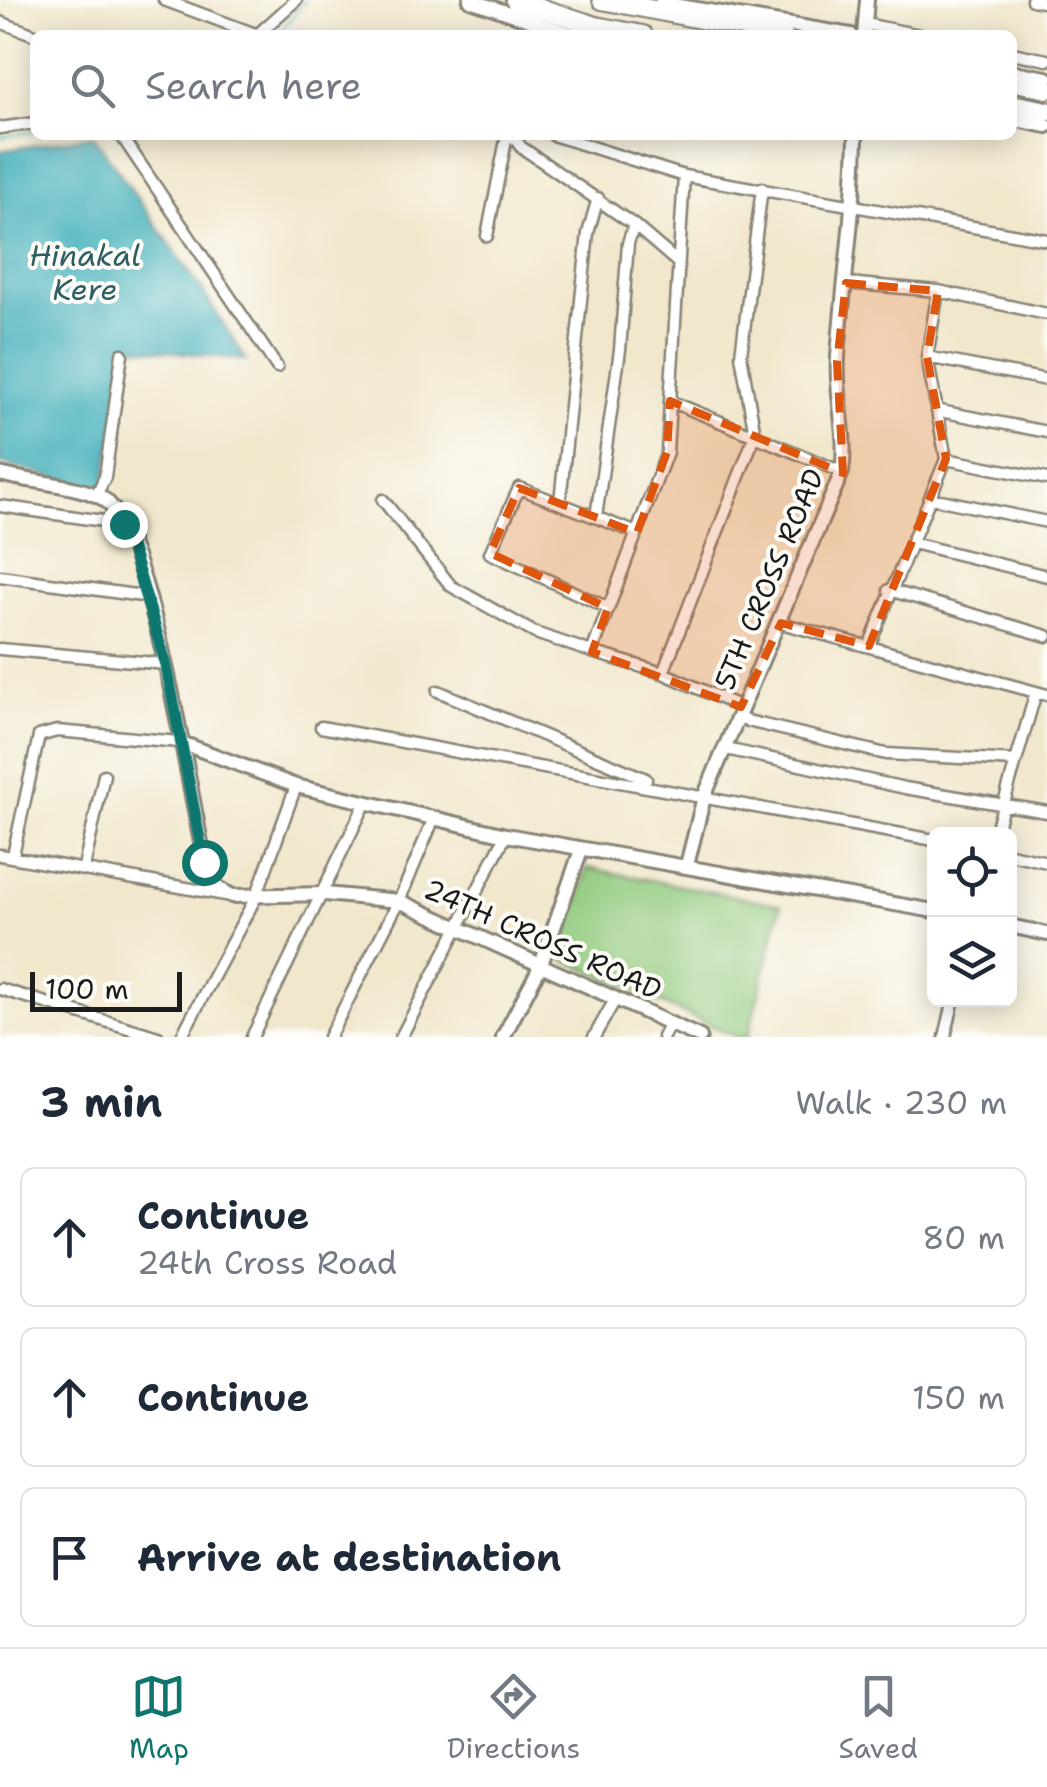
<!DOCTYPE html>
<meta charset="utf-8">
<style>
:root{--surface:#fff;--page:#f2f2f3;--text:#1f2937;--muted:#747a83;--line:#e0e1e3;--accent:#0f766e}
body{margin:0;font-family:"Shantell Sans",sans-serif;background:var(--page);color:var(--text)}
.controls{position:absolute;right:30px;bottom:30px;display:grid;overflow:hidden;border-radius:15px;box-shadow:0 5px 25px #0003}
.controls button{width:90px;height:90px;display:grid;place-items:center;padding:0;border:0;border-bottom:2px solid var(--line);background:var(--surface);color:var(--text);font:50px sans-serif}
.scale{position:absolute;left:30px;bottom:25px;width:152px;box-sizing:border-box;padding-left:10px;border:5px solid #1c1c1c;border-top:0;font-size:28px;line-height:35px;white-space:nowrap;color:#1c1c1c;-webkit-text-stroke:8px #fdfcf7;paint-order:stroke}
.stop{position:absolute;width:30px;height:30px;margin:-22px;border:8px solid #0f766e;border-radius:50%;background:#fff}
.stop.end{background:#0f766e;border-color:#fff;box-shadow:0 2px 10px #0008}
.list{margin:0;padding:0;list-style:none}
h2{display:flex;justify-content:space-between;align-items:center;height:130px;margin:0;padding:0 40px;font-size:42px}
h2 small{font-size:32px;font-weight:400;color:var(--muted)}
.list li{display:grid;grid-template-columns:65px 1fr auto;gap:30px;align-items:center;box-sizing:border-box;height:140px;margin:0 20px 20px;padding:0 20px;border:2px solid var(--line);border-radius:15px}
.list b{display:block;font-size:38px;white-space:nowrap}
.list p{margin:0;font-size:32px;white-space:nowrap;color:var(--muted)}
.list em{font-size:32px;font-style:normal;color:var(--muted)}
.icon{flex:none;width:55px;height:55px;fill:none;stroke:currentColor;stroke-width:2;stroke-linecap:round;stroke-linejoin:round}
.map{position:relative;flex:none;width:1047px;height:1037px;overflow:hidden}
.search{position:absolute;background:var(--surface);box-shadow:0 5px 25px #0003;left:30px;right:30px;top:30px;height:110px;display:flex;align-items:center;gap:25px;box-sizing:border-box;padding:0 35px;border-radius:15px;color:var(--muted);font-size:38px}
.sheet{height:610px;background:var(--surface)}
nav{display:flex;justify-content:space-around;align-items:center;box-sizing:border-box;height:140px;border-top:2px solid var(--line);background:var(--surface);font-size:28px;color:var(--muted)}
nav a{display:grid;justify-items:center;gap:5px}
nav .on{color:var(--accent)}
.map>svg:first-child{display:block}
.park{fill:#90c97d;stroke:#56724c;stroke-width:2.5}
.water{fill:#3fafba;stroke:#2e666b;stroke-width:2.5}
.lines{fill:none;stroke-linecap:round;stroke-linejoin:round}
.stream{stroke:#3fafba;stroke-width:2.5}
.minor-casing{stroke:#868274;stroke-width:15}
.tertiary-casing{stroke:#868274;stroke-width:18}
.trunk-casing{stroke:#868274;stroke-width:22}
.minor{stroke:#fff;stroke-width:10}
.tertiary{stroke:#fff;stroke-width:12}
.trunk{stroke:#fff;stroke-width:18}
.route{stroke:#0f766e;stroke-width:12}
.marked{fill:#de560d;fill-opacity:0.2;stroke:#de560d;stroke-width:8;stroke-dasharray:20 12;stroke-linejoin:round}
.labels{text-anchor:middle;stroke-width:8;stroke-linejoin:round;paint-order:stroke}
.street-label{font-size:28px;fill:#1c1c1c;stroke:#fdfcf7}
.water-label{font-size:30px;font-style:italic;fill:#2c5e63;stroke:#fdfcf7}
</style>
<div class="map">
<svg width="1047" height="1037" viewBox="0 0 1047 1037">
<rect width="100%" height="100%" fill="#fdfcf7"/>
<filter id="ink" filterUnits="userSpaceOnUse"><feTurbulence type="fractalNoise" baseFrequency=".01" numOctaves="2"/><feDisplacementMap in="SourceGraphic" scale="20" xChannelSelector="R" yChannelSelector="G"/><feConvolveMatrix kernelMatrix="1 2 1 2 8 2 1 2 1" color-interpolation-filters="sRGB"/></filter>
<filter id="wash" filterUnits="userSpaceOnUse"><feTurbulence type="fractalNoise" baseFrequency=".0048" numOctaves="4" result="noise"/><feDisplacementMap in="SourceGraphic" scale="40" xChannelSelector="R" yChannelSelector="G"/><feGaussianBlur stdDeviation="2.25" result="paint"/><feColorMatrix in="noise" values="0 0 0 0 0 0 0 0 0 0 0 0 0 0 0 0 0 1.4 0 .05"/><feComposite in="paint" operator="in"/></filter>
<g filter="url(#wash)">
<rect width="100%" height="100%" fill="#f1e7cc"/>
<!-- park -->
<path class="park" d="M587 868 781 905 748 1037H737L560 958Z"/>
<!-- water -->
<path class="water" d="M93 135 202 290 246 360 131 347 103 491 0 463V151Z"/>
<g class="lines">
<!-- stream -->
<path class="stream" d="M278 35 304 0
M0 137 35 131"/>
</g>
</g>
<g filter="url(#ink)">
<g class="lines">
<defs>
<path id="minor" d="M164 0 258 35
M1032 0 1047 3
M0 22 35 35
M865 24 920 35
M257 35 296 0
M1012 53 1047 60
M0 128 35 123
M121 135 277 367
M512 135 521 147 634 225 676 261
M553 135 684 176 1047 240
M684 176 667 452 592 652 663 673 741 707
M487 236 507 135
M846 283 938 291 1047 314
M927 357 1047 380
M670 401 842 472
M940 411 1047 432
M946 459 1047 479
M96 496 105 477 122 354
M931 498 1047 522
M383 500 451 586 535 633 592 652
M560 502 588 233 598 198
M0 506 124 524
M596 517 620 350 628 243 634 225
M912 543 1047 576
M0 576 149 597
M889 590 1047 636
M608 608 490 553 519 488 637 533
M781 623 1047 695
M869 646 946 459 927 357 938 291
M0 649 166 664
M663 673 755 435 741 355 762 188
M438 691 646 779
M739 719 886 754 1016 761
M321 727 934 840
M726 749 905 788 1047 812
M995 834 1036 692
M1010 854 1047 862
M0 855 231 896
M13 855 39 736 57 731 179 742
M84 867 104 775
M0 989 158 1037
M181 1037 256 897 296 786
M252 1037 366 802
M329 1037 399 901 434 818
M401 1037 506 835
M594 1037 616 998
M663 1037 670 1023
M945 1037 954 999"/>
<path id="tertiary" d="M470 0 574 35
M661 3 851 35
M864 35 867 0
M1012 72 1047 78
M1012 119 1047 126
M0 474C27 482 84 485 105 500 151 534 190 795 205 862L214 885 232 896 325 894 399 901 700 1037
M179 742 296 786 506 835 934 911
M687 865 704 797 842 472C848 433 835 396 838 357 843 283 855 210 856 135
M1010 926 1047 934
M503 1037 540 967 581 850"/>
<path id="trunk" d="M515 0 596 26 643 35
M602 0 783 35
M1012 81 1047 89
M1012 104 1047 111"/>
</defs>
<!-- minor casing -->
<use href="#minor" class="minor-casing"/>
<!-- tertiary casing -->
<use href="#tertiary" class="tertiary-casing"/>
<!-- trunk casing -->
<use href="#trunk" class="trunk-casing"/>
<!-- minor -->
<use href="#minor" class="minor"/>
<!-- tertiary -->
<use href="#tertiary" class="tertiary"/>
<!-- trunk -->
<use href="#trunk" class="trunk"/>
</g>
</g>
<g class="lines" filter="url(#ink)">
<!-- route -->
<path class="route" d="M124 524 166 664 204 862"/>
</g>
<!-- marked area -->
<path class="marked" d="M846 283 938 291 927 357 946 459 869 646 781 623 741 707 592 652 608 608 490 553 519 488 637 533 667 452 670 401 843 473 837 362Z"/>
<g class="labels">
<!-- street labels -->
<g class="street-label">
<text transform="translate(769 579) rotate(-67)" y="10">5TH CROSS ROAD</text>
<text transform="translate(543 939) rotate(24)" y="10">24TH CROSS ROAD</text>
</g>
<!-- water labels -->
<g class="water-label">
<text x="85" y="266">Hinakal<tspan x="85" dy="34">Kere</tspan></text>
</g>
</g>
</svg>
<div class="controls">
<button><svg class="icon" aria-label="locate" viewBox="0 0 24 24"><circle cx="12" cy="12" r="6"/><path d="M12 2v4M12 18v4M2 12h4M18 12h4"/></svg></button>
<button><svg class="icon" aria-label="layers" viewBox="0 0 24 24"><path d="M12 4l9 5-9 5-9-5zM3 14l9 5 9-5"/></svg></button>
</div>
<div class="scale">100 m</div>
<div class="stop" style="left:204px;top:862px"></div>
<div class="stop end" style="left:124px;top:524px"></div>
<div class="search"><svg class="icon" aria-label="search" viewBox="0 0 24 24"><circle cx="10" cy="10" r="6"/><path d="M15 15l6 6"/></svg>Search here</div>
</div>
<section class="sheet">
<h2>3 min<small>Walk · 230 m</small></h2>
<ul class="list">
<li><svg class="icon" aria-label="ahead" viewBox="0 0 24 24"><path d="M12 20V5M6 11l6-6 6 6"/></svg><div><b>Continue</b><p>24th Cross Road</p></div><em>80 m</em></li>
<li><svg class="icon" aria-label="ahead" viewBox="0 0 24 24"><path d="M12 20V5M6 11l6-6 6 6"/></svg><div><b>Continue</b></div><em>150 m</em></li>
<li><svg class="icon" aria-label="arrive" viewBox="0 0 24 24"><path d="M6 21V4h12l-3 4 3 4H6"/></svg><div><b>Arrive at destination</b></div></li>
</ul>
</section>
<nav>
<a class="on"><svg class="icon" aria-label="map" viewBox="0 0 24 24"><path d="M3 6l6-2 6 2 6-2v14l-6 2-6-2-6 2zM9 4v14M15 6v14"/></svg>Map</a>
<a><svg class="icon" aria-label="directions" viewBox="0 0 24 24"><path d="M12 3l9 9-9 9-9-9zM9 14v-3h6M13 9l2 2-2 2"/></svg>Directions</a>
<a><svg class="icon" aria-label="saved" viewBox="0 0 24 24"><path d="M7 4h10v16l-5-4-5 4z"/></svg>Saved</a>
</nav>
